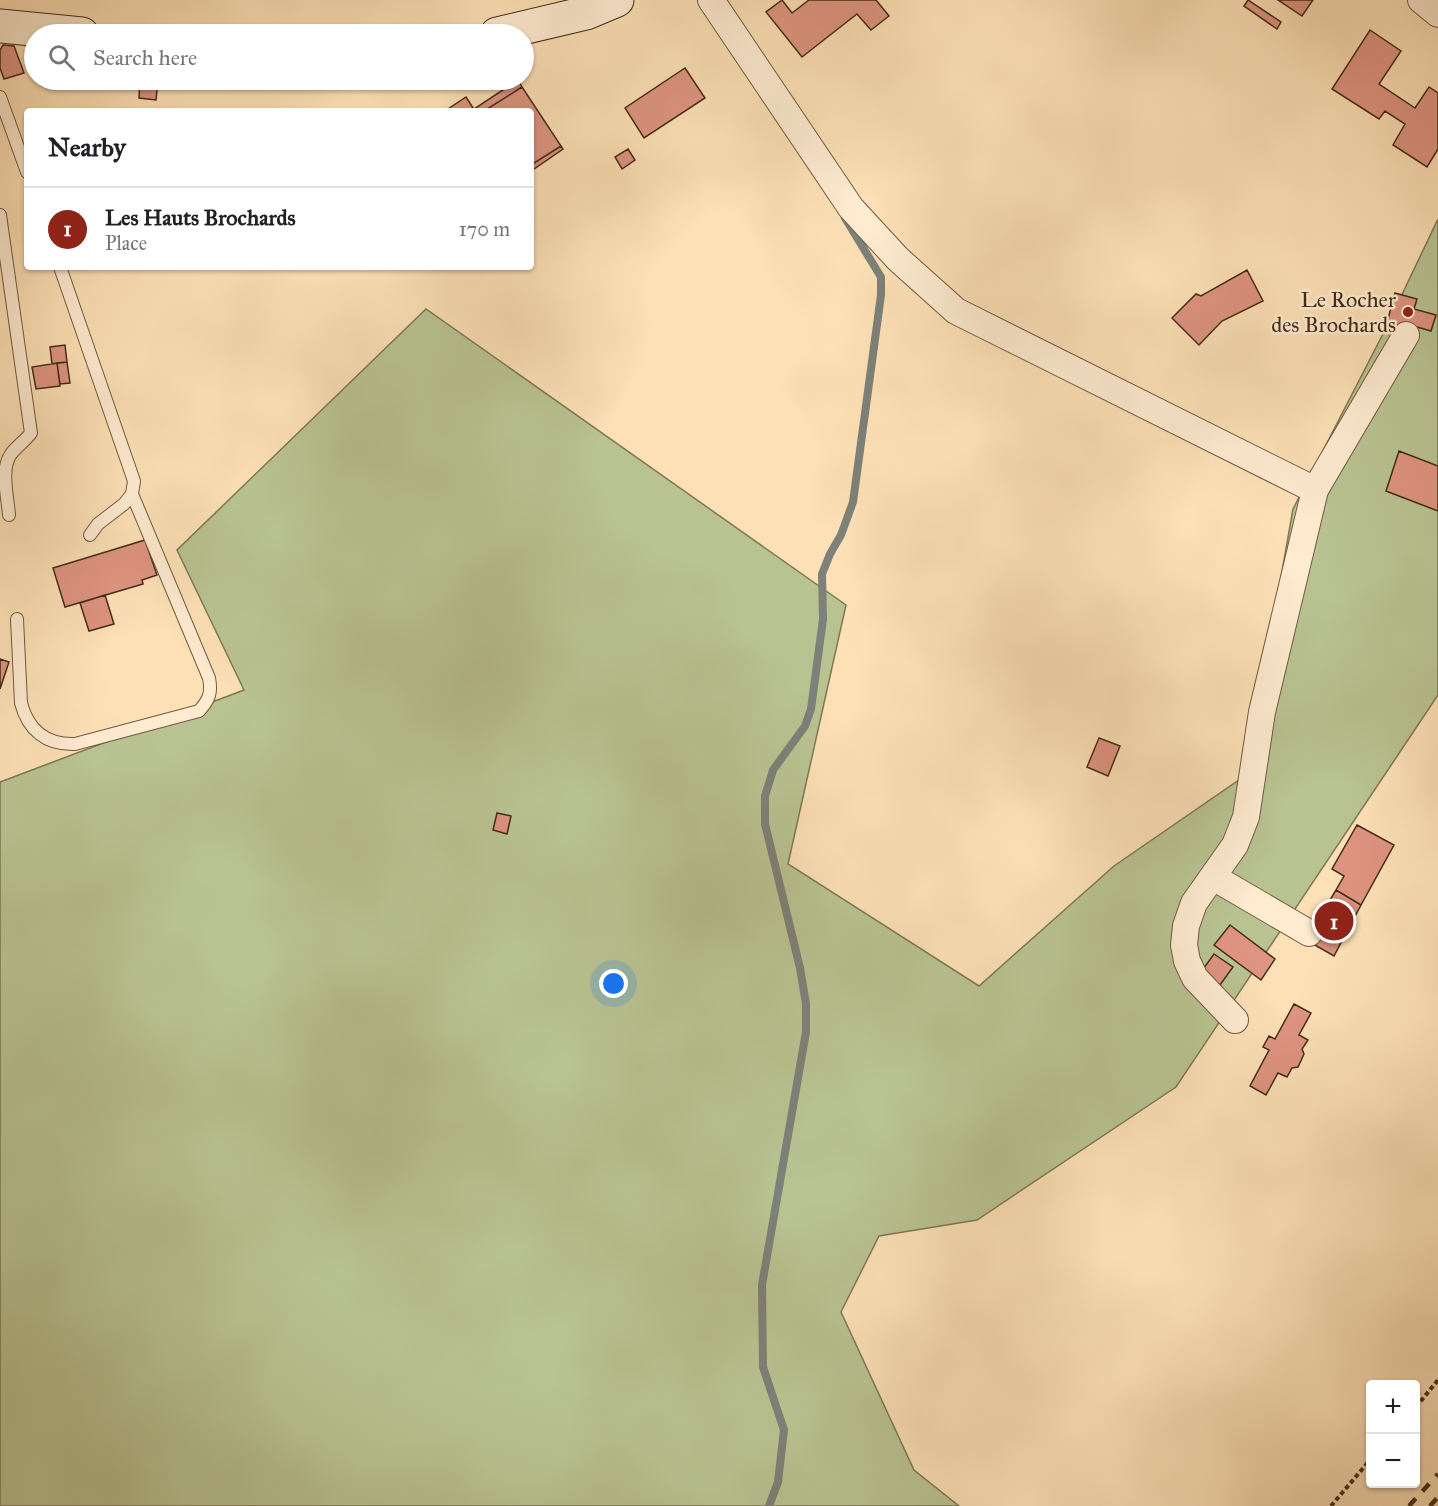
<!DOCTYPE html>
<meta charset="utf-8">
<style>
:root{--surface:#fff;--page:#f2f2f2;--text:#202124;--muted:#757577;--line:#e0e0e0;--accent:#8f2418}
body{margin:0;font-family:"IM FELL Great Primer",serif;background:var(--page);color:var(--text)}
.controls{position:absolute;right:18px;bottom:18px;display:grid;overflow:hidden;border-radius:6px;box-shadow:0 2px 4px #0004}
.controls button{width:54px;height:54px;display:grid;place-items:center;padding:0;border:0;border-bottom:2px solid var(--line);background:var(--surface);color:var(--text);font:30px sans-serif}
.you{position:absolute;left:614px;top:984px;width:21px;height:21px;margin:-15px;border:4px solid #fff;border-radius:50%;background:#1a73e8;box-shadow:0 0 0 9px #1a73e833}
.badge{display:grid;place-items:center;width:39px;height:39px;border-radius:50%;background:var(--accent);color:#fff;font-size:20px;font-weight:700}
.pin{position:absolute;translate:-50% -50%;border:3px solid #fff;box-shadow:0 2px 6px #0006}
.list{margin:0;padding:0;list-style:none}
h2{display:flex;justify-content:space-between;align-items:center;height:78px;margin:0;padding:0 24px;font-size:26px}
h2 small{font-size:20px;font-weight:400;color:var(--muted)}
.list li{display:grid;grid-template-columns:39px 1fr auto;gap:18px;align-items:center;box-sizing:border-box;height:84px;padding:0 24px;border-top:2px solid var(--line)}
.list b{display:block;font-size:22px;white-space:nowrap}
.list p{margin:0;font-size:20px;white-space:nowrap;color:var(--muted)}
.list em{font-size:20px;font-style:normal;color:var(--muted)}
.icon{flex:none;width:33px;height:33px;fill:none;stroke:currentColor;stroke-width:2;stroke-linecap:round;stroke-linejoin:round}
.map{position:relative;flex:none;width:1438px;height:1506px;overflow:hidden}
.search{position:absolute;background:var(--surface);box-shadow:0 2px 4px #0004;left:24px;top:24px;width:510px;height:66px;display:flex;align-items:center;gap:15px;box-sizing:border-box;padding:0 21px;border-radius:33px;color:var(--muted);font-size:22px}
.panel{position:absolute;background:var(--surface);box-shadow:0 2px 4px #0004;left:24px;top:108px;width:510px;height:162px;border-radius:6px}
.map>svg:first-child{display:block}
.green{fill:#b9c392;stroke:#7e7856;stroke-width:1.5}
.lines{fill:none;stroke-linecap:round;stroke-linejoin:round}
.stream{stroke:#7d8179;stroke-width:8}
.building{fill:#de9481;stroke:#422c19;stroke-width:1.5}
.lane-casing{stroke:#715940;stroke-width:14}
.street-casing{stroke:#715940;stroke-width:28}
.secondary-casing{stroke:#422c19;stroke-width:35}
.path{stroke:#422c19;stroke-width:4;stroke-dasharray:4.5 3;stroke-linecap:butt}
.lane{stroke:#feebd0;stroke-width:12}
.street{stroke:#feebd0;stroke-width:26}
.secondary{stroke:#feebd0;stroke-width:33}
.rail{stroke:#422c19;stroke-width:4.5;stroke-dasharray:10 10;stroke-linecap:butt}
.poi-dot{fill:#8f2418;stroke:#feebd0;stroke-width:2}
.labels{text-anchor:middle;stroke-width:5;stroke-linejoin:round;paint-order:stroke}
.poi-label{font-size:22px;fill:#422c19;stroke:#feebd0;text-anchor:end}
</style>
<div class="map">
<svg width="1438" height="1506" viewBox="0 0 1438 1506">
<rect width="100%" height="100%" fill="#fde0b6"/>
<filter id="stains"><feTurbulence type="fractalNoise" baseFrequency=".00333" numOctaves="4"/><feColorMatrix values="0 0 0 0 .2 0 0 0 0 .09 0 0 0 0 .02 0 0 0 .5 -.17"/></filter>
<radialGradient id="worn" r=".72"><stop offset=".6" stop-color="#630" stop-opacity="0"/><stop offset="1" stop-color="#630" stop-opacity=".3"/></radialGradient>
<!-- green -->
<path class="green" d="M1438 219V695L1176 1087 977 1220 879 1236 841 1312 914 1470 959 1506H0V782L244 690 177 550 426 309 846 605 788 864 979 986 1114 866 1246 775 1293 509 1385 330Z"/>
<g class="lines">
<!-- stream -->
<path class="stream" d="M769 1506 778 1482 784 1430 763 1367 762 1285 806 1032V1004L800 968 765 824V796L773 770 805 726 811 709 823 619 822 574 830 554 841 535 853 502 881 295V277L845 218"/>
</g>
<!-- building -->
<path class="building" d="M782 0 792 13 809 0H876L889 16 871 30 857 14 802 57 766 12Z
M1248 0 1281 22 1277 29 1244 6Z
M1278 0H1313L1302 16Z
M1370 30 1401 51 1379 84 1415 108 1429 87 1438 93V149L1427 167 1393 145 1405 124 1385 111 1379 119 1332 89Z
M3 45 14 46 24 73 4 79 0 68V50Z
M685 68 705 98 644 138 625 108Z
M140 80H158L156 100 139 98Z
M518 80 522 87 484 111H475L474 109Z
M522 87 561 146 531 165V111H484Z
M466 97 475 111H445Z
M561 146 563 149 531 171V165Z
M628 149 635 160 622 169 615 157Z
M1247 270 1263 301 1222 321 1199 345 1172 318 1196 294 1201 296Z
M1395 293 1417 299 1414 309 1436 315 1431 331 1410 325 1406 335 1385 330Z
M65 345 67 362 52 364 50 347Z
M67 362 70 383 60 384 57 363Z
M57 363 60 386 36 389 32 367Z
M1399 451 1438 466V511L1386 491Z
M145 540 157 575 142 580 143 584 65 607 53 568Z
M105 595 114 624 89 631 80 603Z
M0 659 9 662 0 689Z
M1099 738 1120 746 1108 776 1087 767Z
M497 813 511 816 507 834 493 830Z
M1357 825 1394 845 1361 905 1336 890 1344 876 1332 869Z
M1336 890 1361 905 1334 956 1306 940Z
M1230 925 1275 959 1261 980 1214 945Z
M1214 954 1233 967 1220 985 1201 972Z
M1294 1004 1311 1013 1299 1035 1308 1040 1302 1049 1304 1054 1298 1067 1292 1068 1287 1077 1278 1073 1266 1095 1250 1086 1269 1050 1263 1047 1269 1036 1275 1039Z"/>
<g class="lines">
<defs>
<path id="lane" d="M0 97 27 172
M0 215 31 433C25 441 17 446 11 454 0 469 8 498 9 515
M60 267 134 481 132 494 124 504 98 524 90 535
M17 619 21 703C28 730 46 745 75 744L199 711C209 700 212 693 209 678L132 494"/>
<path id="street" d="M711 0 851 208 898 259 956 311 1315 490
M1421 0 1438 14
M1213 877 1309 933
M1235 1020 1195 978 1187 961 1184 945 1186 926 1194 903 1235 845 1246 817 1262 712 1315 490 1406 335"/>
<path id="secondary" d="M0 26 82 34
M497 34 586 13 617 0"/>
</defs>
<!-- lane casing -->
<use href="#lane" class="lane-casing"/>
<!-- street casing -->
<use href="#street" class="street-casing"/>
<!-- secondary casing -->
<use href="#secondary" class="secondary-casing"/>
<!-- path -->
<path class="path" d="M1416 1407 1438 1380
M1331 1506 1370 1460"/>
<!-- lane -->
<use href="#lane" class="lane"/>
<!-- street -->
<use href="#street" class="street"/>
<!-- secondary -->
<use href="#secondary" class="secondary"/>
<!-- rail -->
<path class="rail" d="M1409 1506 1438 1474
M1430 1506 1438 1497"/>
</g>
<!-- markers -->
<circle class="poi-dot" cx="1408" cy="312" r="6"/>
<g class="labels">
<!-- poi labels -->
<g class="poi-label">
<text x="1396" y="307">Le Rocher<tspan x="1396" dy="25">des Brochards</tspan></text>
</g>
</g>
<rect width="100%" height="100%" filter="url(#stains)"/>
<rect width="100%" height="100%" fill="url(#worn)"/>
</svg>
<div class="controls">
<button>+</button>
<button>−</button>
</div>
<div class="you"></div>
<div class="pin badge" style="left:1334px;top:921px">1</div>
<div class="search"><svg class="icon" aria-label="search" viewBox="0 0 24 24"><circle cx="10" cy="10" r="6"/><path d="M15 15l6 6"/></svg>Search here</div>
<section class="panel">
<h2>Nearby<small></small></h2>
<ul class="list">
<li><span class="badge">1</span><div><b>Les Hauts Brochards</b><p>Place</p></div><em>170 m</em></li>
</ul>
</section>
</div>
